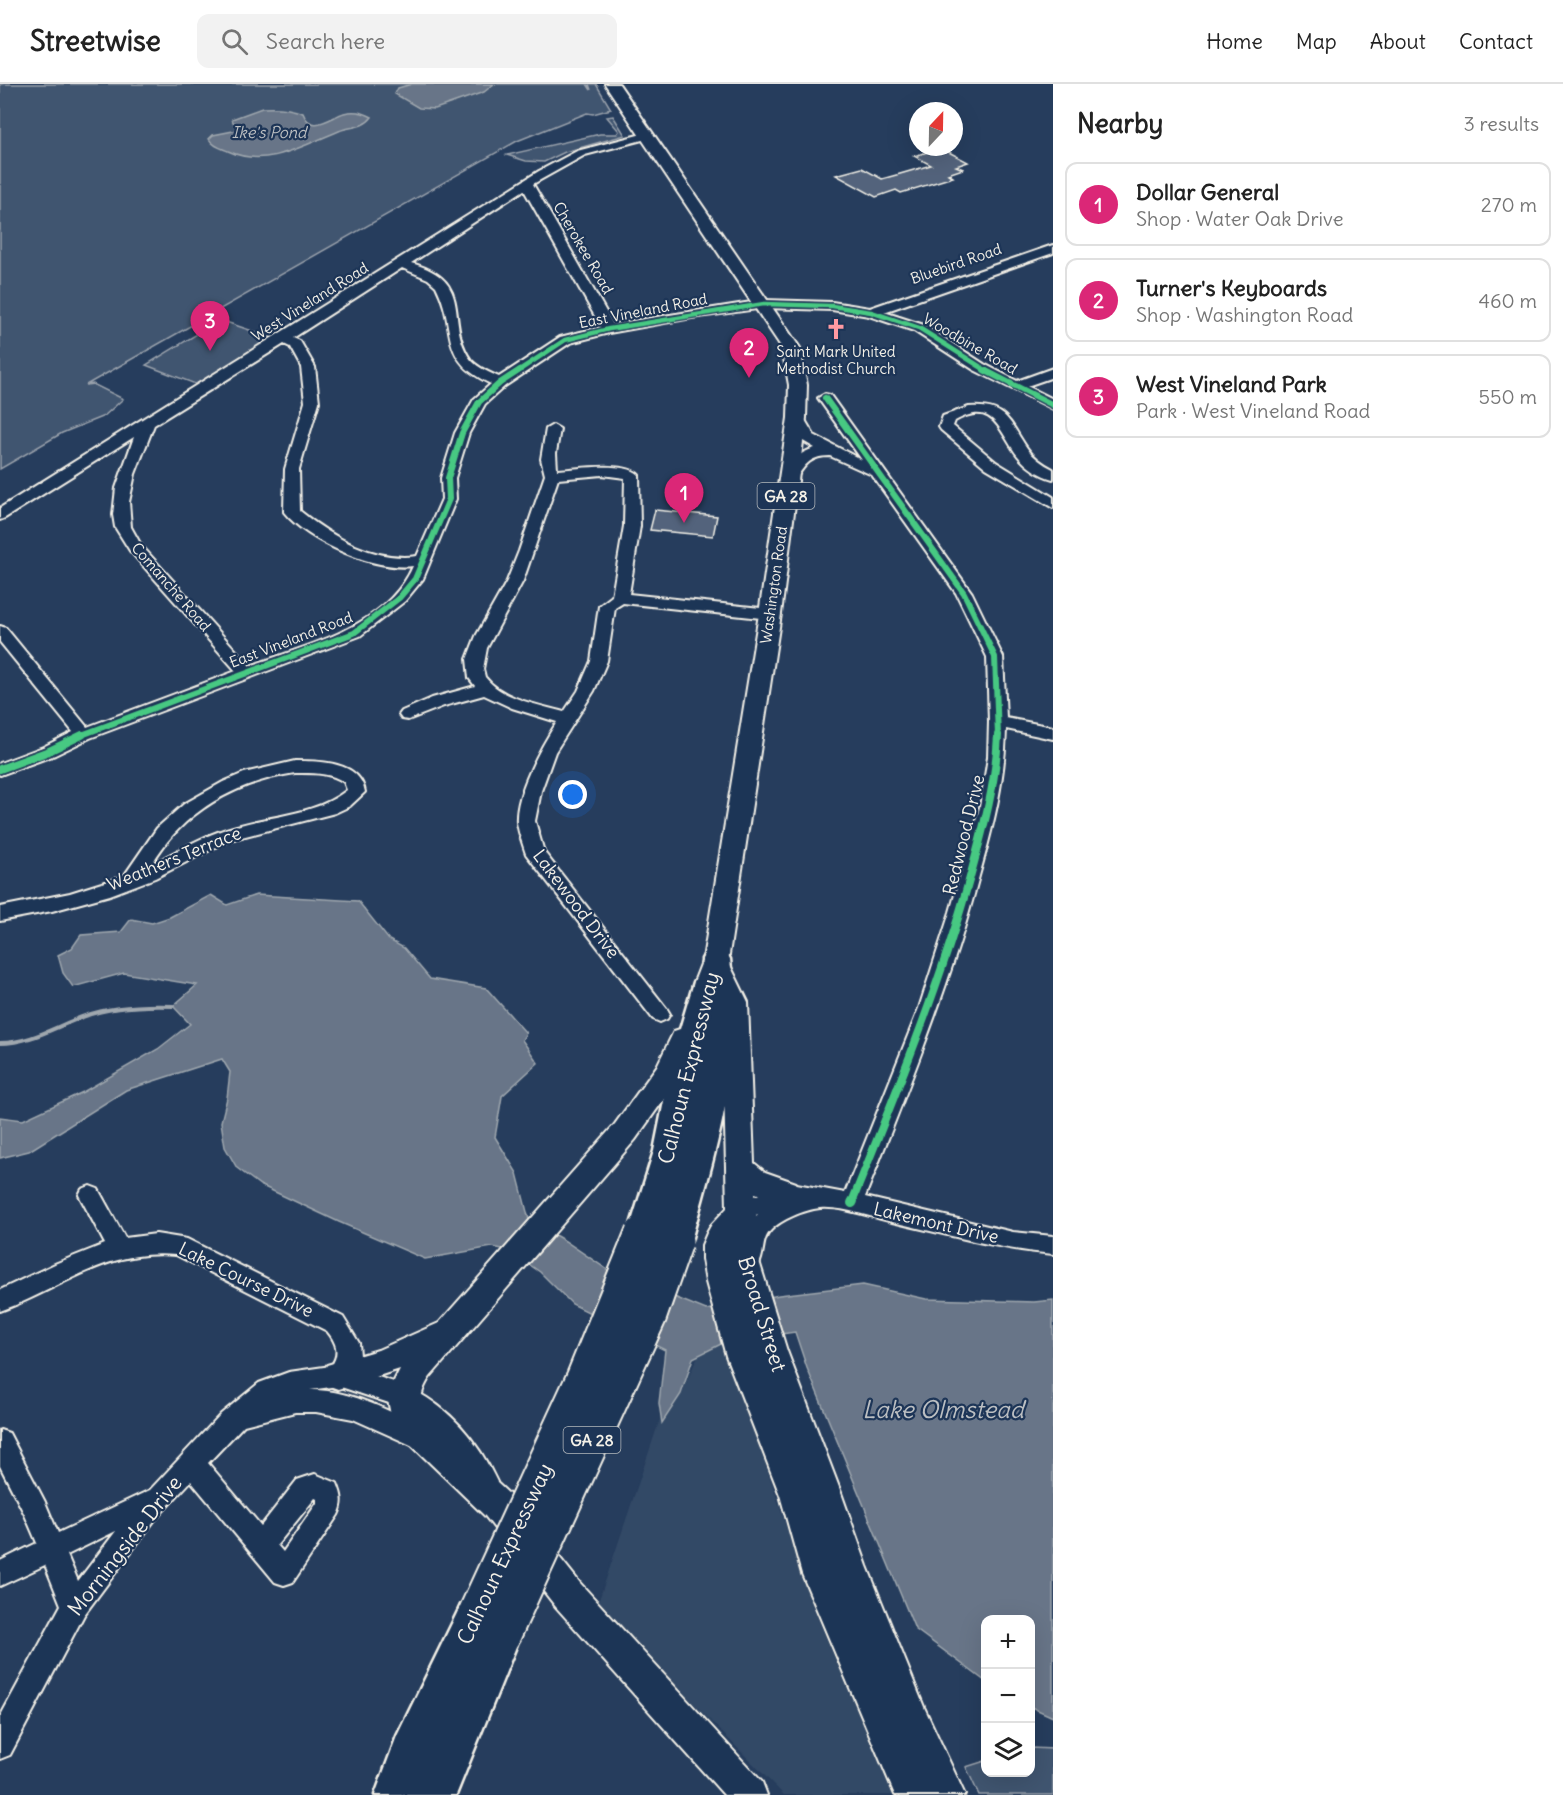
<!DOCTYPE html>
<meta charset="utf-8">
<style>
:root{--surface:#fff;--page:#f2f2f2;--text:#222;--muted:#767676;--line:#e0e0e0;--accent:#db2777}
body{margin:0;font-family:Delius,sans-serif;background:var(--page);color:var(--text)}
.controls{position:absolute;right:18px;bottom:18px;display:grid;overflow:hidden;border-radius:12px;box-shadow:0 6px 24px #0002}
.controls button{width:54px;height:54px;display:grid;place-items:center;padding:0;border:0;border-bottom:2px solid var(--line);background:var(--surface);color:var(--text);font:30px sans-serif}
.compass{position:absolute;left:909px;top:18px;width:54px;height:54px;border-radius:50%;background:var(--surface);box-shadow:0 6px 24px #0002;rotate:22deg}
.you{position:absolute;left:573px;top:711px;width:21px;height:21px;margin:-15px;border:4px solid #fff;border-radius:50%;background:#1a73e8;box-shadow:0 0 0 9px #1a73e833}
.badge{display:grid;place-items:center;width:39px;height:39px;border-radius:50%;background:var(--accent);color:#fff;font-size:20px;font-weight:700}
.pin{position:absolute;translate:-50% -50px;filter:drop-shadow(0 2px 3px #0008)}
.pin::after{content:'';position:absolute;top:32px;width:21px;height:18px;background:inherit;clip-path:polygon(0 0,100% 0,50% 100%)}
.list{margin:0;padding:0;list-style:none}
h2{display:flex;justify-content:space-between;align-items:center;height:78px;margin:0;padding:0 24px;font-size:26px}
h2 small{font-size:20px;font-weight:400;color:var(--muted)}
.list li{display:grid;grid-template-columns:39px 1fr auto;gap:18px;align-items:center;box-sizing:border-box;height:84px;margin:0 12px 12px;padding:0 12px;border:2px solid var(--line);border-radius:12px}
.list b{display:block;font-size:22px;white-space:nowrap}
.list p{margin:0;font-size:20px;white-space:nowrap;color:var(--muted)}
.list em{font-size:20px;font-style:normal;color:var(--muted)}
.icon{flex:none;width:33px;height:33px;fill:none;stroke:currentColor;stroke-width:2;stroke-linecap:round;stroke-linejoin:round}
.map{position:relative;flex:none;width:1053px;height:1711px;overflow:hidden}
header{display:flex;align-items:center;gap:36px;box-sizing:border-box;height:84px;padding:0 30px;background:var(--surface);border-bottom:2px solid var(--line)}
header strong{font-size:28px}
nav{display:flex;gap:33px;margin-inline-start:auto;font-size:21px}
.search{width:420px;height:54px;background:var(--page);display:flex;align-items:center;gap:15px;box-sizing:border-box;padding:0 21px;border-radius:12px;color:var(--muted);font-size:22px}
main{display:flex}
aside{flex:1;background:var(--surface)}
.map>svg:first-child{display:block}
.built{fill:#334966}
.green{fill:#40546f;stroke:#9aa2ac;stroke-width:1.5}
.water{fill:#677588;stroke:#9fa7ae;stroke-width:1.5}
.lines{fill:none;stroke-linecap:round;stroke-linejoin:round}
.stream{stroke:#9fa7ae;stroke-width:4}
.building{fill:#52647b;stroke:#f4f1e8;stroke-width:1.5}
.minor-casing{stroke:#f4f1e8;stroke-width:4}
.major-casing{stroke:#f4f1e8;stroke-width:4}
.highway-casing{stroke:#f4f1e8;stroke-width:5}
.minor{fill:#1d3557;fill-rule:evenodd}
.major{fill:#1d3557;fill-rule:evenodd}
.highway{fill:#1d3557;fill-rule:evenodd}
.highway-bridge-casing{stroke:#f4f1e8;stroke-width:41;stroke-linecap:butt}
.highway-bridge{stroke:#1d3557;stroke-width:37}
.cycleway-far3-casing{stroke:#1d3557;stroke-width:7}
.cycleway-far2-casing{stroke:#1d3557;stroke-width:9}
.cycleway-far1-casing{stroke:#1d3557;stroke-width:11}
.cycleway-casing{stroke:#1d3557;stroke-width:14}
.cycleway-far3{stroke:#46c982;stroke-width:4.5}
.cycleway-far2{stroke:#46c982;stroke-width:6}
.cycleway-far1{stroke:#46c982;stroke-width:8}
.cycleway{stroke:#46c982;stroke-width:10}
.labels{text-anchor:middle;stroke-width:4.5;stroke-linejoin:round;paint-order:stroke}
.far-street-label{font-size:15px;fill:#f4f1e8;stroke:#1d3557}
.far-poi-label{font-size:15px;fill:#f4f1e8;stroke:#1d3557}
.far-water-label{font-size:16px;font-style:italic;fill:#bcbfc2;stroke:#1d3557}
.shield{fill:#1d3557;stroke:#b4b9bc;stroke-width:1.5}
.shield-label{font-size:16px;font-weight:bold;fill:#f4f1e8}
.street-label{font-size:18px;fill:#f4f1e8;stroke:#1d3557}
.near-street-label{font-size:21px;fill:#f4f1e8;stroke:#1d3557}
.near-water-label{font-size:24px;font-style:italic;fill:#bcbfc2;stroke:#1d3557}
</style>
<header>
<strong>Streetwise</strong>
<div class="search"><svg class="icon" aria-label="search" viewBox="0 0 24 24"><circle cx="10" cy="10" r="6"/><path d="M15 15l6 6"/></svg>Search here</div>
<nav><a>Home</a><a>Map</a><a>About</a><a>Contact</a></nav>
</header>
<main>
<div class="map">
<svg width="1053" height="1711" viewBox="0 0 1053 1711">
<rect width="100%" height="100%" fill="#263d5d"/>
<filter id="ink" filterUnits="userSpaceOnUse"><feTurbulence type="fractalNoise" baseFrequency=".0167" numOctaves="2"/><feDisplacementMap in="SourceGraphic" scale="12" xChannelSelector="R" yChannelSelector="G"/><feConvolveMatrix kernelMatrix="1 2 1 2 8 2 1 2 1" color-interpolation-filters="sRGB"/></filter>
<g filter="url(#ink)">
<!-- built -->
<path class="built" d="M725 1258 813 1523 893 1711H784L597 1522 661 1332 681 1310 698 1272Z"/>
<!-- green -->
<path class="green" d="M0 0H587L591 6 589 0H596L611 25 593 30 587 29 517 57 86 301 93 300 123 315 104 332 62 349 0 385Z
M613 32 625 51 565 68 544 78 526 77 507 71 600 50H617L619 47 607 33Z
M220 236 273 254 198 301 146 281Z
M1031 1664 1053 1665V1711H979L966 1683 985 1677 986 1688H1030Z"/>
<!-- water -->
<path class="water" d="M412 0H494L484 8 435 25 419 24 395 10 398 4Z
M262 24C276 23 290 24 303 29 311 51 331 33 344 29 354 26 363 28 372 33 363 45 351 42 339 47 304 61 266 85 228 67 221 64 213 62 209 55L213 51 238 46 240 43 233 38 232 35Z
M211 811 227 821 256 811 358 817 389 856 404 864 430 895 486 904 526 949 522 956 538 979 502 1012 495 1053 517 1089 529 1136 565 1157 608 1186 706 1226 779 1211 863 1201 926 1215 1034 1218 1053 1216V1633L1031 1623 1030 1536H986L985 1597 915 1545 807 1284 795 1248 725 1258 693 1274 681 1310 662 1339 659 1319 665 1266 572 1220 540 1188 508 1166 492 1163 425 1175 339 1138 260 1101 237 1084 225 1063 221 1038 227 1014 230 988 222 975 126 1006 29 1067 0 1074V1033L23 1036 83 1008 158 965 190 940 173 922 197 901 124 889 73 903 63 889 58 871 72 864 81 851 121 848 131 835 152 839 170 833Z"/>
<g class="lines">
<!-- stream -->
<path class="stream" d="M0 959C31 959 56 942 85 932 113 922 143 921 173 922"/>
</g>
<!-- building -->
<path class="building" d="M941 64 968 78 956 82 963 85 948 90 953 93 901 109 896 106 876 113 836 91 862 84 882 95 900 90 931 81 914 72Z
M655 426 717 432 713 452 650 446Z"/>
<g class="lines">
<defs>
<path id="minor" d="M646 49 652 52 650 54 585 71 533 100 613 240 764 216 832 218 870 224 1053 161V169L884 228 924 241 984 280 1017 297 1053 284V293L1027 302 1053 315V325L974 286 914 247 869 232 832 226 764 224 692 234 609 249 570 259 505 302 485 320 469 349 455 394 456 415 423 495 405 517 360 552 90 654 55 671 0 691V679L43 663 73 648 0 558V542L6 544 87 643 236 587 130 467 115 443 113 431 116 404 134 353 5 434 0 436V424L539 87 577 67ZM524 106 601 243 560 253 499 293C490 289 478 284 471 276 443 236 477 198 411 179ZM402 184 428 195 436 202C458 245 436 274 491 300L474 315 455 349 441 394 442 415 417 472C374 478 332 453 300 427L299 385 319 318 315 283 300 257 293 254ZM284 260 290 263 301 283 305 318 285 385 284 428C308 458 375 487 413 482 386 544 307 561 250 582L141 461 131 443 129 418 135 390 154 341Z
M825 310 830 311 972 509 1003 573 1006 634 1053 643V655L1006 645C1005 696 993 743 979 792 950 902 907 1007 865 1113L1013 1148 1053 1152V1170C998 1165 945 1150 892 1138 871 1133 841 1122 820 1124 804 1126 782 1135 771 1146 761 1156 765 1168 759 1180L751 1183 743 1180C734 1163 745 1142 758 1130L741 1137 733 1134 730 1128 733 1122 786 1098 845 1109 919 924 950 828 980 723 988 673 989 638 987 573 956 509 872 391 830 372C808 372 804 383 793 399H783L781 396C790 380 797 369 815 364L803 357 790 334 792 331H802L814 351 862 376 818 314Z
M969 323C1007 320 1009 338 1027 364 1033 373 1043 380 1053 385V395C1040 392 1026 382 1018 372 999 348 995 315 955 337L953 342 996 378 1053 413V424L986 384 941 346 939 343 943 332Z
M553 341 560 345 556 369 557 386C576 385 626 377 639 391L640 442 629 510 770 525 778 530 770 535 623 519 615 524 607 577 594 607 555 668 541 707 535 737 544 768 667 925 670 930 667 935 660 938 653 935 526 770C523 760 518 748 517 738 515 709 542 661 557 638L512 624 484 611 444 622 408 636 402 635 399 631 402 627 432 614 475 602 469 594 467 575 476 552 507 497 519 467 545 391 541 375 546 345ZM602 391 625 394 624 442 612 512 599 522 591 577 578 607 564 628C538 621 502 615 485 593L483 585 487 564 523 497 558 395Z
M295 677C319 677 360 677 365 708L350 722 335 729 230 756 155 794 110 811 52 827 0 837V823L70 809 124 792 157 744 184 720 223 698 244 689ZM295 689C312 689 329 688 344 698L347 706C314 732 271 731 233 743 204 751 179 766 152 780 182 728 236 698 295 689Z
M90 1102 98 1105 125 1154 156 1150 187 1155 343 1233 359 1259 360 1272 355 1286C374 1292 395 1297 413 1306 451 1325 479 1359 497 1398L493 1406 484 1410 475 1406 447 1361 416 1334 395 1321 338 1302 310 1306C351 1305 392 1329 429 1346L432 1354 429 1362 420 1365 353 1335 316 1328H295L244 1341 208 1379 261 1442 297 1396 315 1390 337 1399C342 1411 344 1419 338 1431L293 1498 284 1501 275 1498 191 1397 154 1437 84 1531 10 1671 0 1675V1633L61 1521 45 1481 0 1502V1477L37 1459 25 1431 0 1382V1346L9 1349 45 1418 58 1449 150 1406 221 1330 259 1299 289 1288 331 1282C341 1269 336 1258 327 1247L176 1171C105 1164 62 1205 0 1227V1206L57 1179 105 1160 79 1111 82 1105ZM315 1414 317 1415V1419L283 1468 277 1461ZM116 1447 78 1497 67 1471Z"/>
<path id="major" d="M605 0H619L800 264 807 301 806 334 781 530 728 877 748 918 754 1079 765 1088 796 1099 800 1107 796 1115 786 1119 755 1109 758 1174 787 1267 840 1406 867 1482 924 1623 965 1711H895L802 1490 780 1411 726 1272 706 1198 702 1175V1161L707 1149 712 1140 727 1124 722 918 716 905 707 908 698 905 694 898 703 875 759 530 788 334 789 301 782 264Z
M683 944 692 947 696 954 679 994 635 1056 430 1293C422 1305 419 1315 422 1330L509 1410 580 1499 762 1698 767 1711H724L556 1523 485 1432 399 1349 391 1331 388 1316 391 1303 400 1285 338 1305 327 1301 322 1291 327 1281 378 1266 439 1239 615 1040 657 982 674 947Z"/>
<path id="highway" d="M716 865 726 868 730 875C732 897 735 918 734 940 733 1013 710 1087 691 1157L686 1167 674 1171 662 1167 658 1154 656 1160 644 1164 632 1160 628 1150 654 1067 675 962 694 898 699 890 702 889V875L706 868Z
M476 1513 490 1519 495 1534 502 1531 516 1536 521 1550 456 1711H375L397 1652 462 1519Z"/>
</defs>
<!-- minor casing -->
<use href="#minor" class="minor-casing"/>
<!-- major casing -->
<use href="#major" class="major-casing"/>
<!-- highway casing -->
<use href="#highway" class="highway-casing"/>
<!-- minor -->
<use href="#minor" class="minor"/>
<!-- major -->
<use href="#major" class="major"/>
<!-- highway -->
<use href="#highway" class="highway"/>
<defs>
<path id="highway-bridge" d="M476 1532 585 1295 644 1150
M502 1550 648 1231 674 1157"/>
</defs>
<!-- highway-bridge casing -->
<use href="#highway-bridge" class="highway-bridge-casing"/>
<!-- highway-bridge -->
<use href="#highway-bridge" class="highway-bridge"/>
<defs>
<path id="cycleway-far3" d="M518 287 565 256 609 245 764 220 832 222 871 228 919 244 987 287"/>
<path id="cycleway-far2" d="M984 286 1053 321
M825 314 964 509 995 573 998 652
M79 652 354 549 399 514 415 495 449 415 448 394 462 349 479 318 500 299 520 286"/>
<path id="cycleway-far1" d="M0 685 49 667 82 651
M852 1118C895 1011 939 905 970 793 983 746 996 700 998 651"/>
<path id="cycleway" d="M852 1119 853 1117"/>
</defs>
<!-- cycleway-far3 casing -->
<use href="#cycleway-far3" class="cycleway-far3-casing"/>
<!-- cycleway-far2 casing -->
<use href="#cycleway-far2" class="cycleway-far2-casing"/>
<!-- cycleway-far1 casing -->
<use href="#cycleway-far1" class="cycleway-far1-casing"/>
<!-- cycleway casing -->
<use href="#cycleway" class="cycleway-casing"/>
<!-- cycleway-far3 -->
<use href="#cycleway-far3" class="cycleway-far3"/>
<!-- cycleway-far2 -->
<use href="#cycleway-far2" class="cycleway-far2"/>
<!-- cycleway-far1 -->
<use href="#cycleway-far1" class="cycleway-far1"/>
<!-- cycleway -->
<use href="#cycleway" class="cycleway"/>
</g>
</g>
<!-- icons -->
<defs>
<symbol id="church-bare" viewBox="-9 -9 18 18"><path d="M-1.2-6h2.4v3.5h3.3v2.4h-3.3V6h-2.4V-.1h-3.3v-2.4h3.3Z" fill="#ff9aa2" stroke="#1d3557" stroke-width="2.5" paint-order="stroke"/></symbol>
</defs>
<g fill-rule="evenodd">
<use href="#church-bare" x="821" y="230" width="30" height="30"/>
</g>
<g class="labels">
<!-- far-street labels -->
<g class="far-street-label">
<text transform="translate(583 164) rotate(60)" y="5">Cherokee Road</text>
<text transform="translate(956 180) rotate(-19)" y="5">Bluebird Road</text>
<text transform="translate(310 218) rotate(-32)" y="5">West Vineland Road</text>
<text transform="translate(643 227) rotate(-11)" y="5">East Vineland Road</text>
<text transform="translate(970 260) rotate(30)" y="5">Woodbine Road</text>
<text transform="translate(774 501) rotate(-82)" y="5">Washington Road</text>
<text transform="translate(171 503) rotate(49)" y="5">Comanche Road</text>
<text transform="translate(291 556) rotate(-21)" y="5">East Vineland Road</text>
</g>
<!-- far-poi labels -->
<g class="far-poi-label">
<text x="836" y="273">Saint Mark United<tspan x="836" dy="17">Methodist Church</tspan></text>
</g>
<!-- far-water labels -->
<g class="far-water-label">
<text x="269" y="54">Ike's Pond</text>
</g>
<!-- shield labels -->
<g class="shield">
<rect x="757.5" y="399" width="57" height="26" rx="4.5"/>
<rect x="563.5" y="1343" width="57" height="26" rx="4.5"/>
</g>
<g class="shield-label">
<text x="786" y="418">GA 28</text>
<text x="592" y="1362">GA 28</text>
</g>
<!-- street labels -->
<g class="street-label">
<text transform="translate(964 751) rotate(-76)" y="6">Redwood Drive</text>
<text transform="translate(174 775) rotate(-22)" y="6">Weathers Terrace</text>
<text transform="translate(576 820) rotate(53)" y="6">Lakewood Drive</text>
<text transform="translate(936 1139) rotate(13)" y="6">Lakemont Drive</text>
<text transform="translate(246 1196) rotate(26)" y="6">Lake Course Drive</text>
</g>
<!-- near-street labels -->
<g class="near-street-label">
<text transform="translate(689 984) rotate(-76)" y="7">Calhoun Expressway</text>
<text transform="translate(762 1230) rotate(73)" y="7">Broad Street</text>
<text transform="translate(125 1462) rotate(-52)" y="7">Morningside Drive</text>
<text transform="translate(505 1470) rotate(-65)" y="7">Calhoun Expressway</text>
</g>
<!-- near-water labels -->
<g class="near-water-label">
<text x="943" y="1334">Lake Olmstead</text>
</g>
</g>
</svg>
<div class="controls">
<button>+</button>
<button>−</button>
<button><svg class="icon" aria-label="layers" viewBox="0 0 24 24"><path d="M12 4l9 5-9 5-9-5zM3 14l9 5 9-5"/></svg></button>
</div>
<svg class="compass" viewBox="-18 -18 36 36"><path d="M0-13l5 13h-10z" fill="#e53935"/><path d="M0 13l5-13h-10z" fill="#767676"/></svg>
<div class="you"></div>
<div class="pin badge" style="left:684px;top:439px">1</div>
<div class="pin badge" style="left:749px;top:294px">2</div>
<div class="pin badge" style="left:210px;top:267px">3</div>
</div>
<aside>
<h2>Nearby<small>3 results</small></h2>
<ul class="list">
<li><span class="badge">1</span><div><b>Dollar General</b><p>Shop · Water Oak Drive</p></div><em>270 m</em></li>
<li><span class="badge">2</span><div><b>Turner's Keyboards</b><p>Shop · Washington Road</p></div><em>460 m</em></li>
<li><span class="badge">3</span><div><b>West Vineland Park</b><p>Park · West Vineland Road</p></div><em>550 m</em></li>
</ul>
</aside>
</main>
